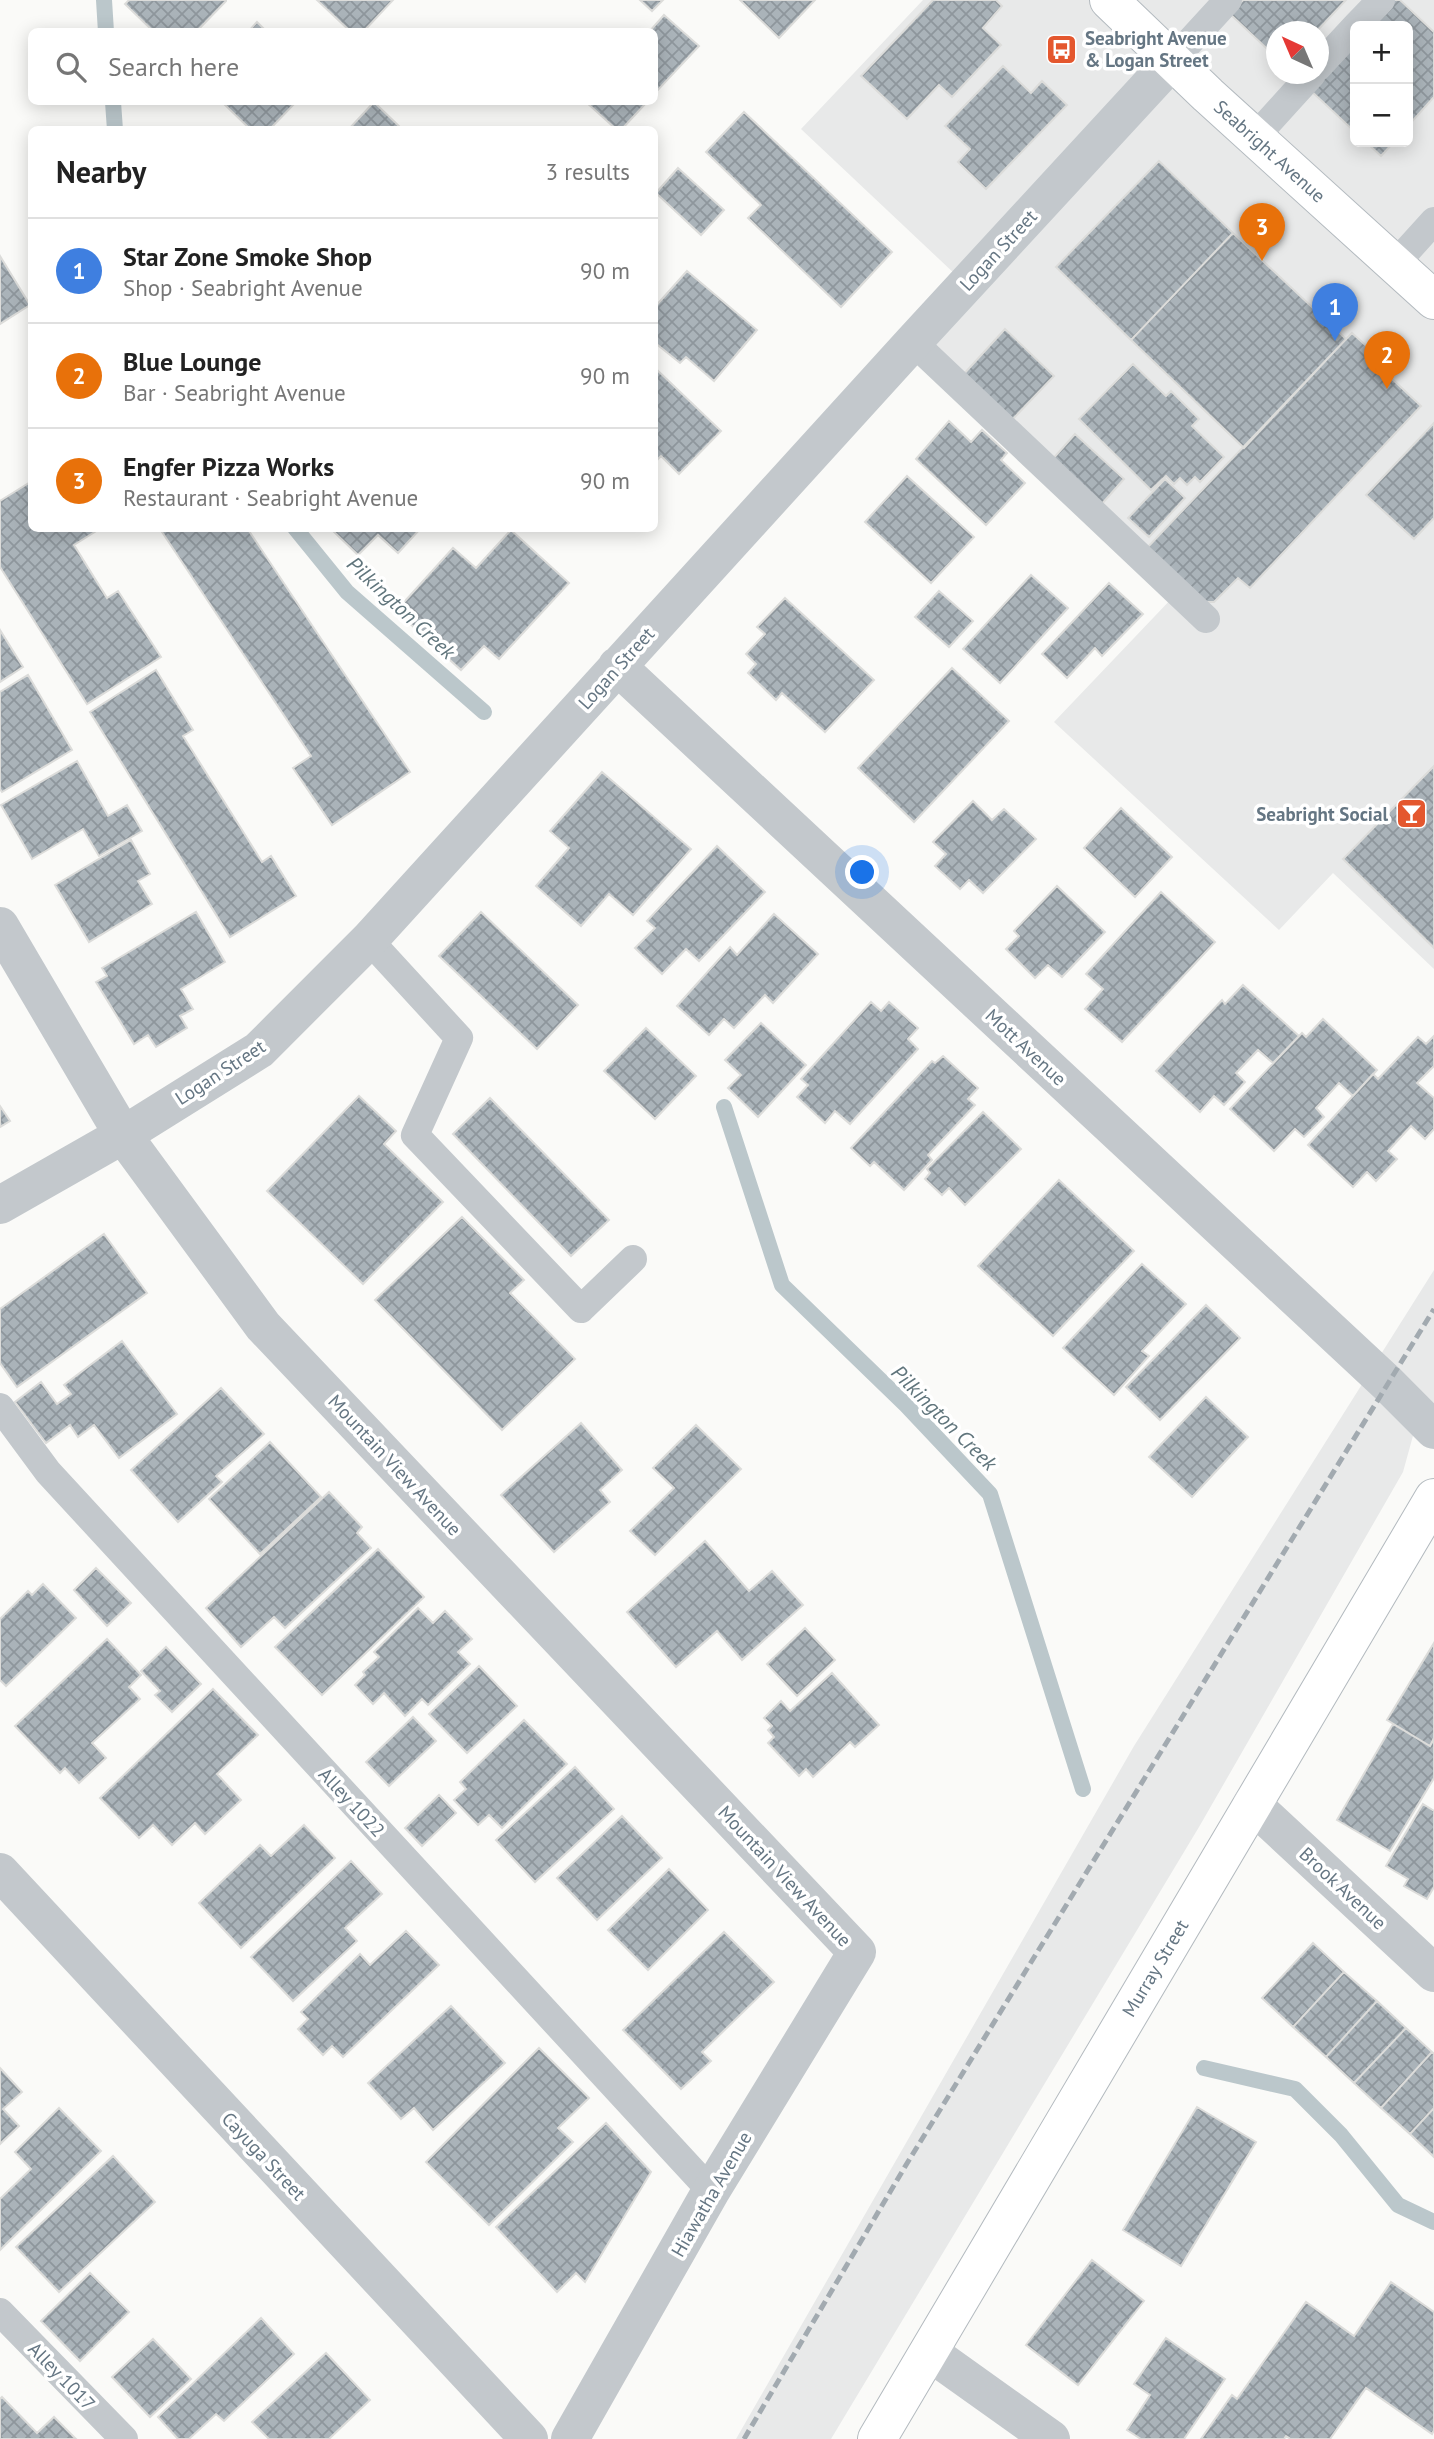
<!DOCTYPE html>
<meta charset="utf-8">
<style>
:root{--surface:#fff;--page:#f2f2f2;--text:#222;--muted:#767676;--line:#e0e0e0;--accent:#db2777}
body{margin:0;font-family:"PT Sans",sans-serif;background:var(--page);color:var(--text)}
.controls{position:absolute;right:21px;top:21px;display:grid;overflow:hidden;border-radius:10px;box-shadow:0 4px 18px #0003}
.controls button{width:63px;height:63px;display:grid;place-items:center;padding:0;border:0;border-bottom:2px solid var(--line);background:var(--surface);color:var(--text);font:35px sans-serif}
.compass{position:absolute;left:1266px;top:21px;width:63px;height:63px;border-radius:50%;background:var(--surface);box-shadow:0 4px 18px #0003;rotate:316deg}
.you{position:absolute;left:863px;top:873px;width:24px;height:24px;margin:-18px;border:5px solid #fff;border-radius:50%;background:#1a73e8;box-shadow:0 0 0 10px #1a73e833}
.badge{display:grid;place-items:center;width:46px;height:46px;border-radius:50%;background:var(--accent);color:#fff;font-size:23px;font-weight:700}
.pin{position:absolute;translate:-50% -58px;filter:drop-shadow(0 2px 4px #0008)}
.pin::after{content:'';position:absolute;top:37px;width:24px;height:21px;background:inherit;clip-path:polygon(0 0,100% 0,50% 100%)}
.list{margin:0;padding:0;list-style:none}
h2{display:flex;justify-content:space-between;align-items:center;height:91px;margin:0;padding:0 28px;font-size:30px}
h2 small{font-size:23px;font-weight:400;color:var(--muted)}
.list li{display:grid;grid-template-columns:46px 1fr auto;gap:21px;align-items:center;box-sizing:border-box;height:105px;padding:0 28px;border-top:2px solid var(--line)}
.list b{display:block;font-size:26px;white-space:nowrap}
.list p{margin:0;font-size:23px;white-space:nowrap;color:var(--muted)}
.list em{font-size:23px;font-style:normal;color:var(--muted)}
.icon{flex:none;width:38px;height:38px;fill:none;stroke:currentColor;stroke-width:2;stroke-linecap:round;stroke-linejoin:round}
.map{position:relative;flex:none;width:1434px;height:2439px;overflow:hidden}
.search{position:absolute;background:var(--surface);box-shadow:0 4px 18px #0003;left:28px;top:28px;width:630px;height:77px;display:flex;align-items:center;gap:18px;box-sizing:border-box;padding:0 24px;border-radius:10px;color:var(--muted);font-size:26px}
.panel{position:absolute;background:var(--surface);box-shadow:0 4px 18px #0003;left:28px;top:126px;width:630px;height:406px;border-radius:10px}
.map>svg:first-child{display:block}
.built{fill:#e8e9e9;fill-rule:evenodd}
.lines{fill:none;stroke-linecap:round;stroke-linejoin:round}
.stream{stroke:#bbc7cb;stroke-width:16}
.building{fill:url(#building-cross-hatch);stroke:#dcdcda;stroke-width:2}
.secondary-casing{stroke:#b3babf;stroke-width:40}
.service{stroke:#c3c8cc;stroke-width:28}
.minor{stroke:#c3c8cc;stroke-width:38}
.secondary{stroke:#fff;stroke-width:38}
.rail{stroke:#a2aab0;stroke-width:5;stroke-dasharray:10 5;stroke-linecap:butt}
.labels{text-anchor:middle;stroke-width:7;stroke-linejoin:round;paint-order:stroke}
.poi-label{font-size:19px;font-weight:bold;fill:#657683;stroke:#fff;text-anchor:start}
.street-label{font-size:19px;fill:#657683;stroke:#fff}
.water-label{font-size:21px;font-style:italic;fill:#60757c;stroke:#fff}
</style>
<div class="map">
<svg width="1434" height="2439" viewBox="0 0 1434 2439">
<defs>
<pattern id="building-cross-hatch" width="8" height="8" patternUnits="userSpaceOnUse" patternTransform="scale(1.75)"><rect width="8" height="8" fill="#aab3b9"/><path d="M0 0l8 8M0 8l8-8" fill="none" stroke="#8e969c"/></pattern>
</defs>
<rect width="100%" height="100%" fill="#fafaf8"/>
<!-- built -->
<path class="built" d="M923 0H1434V969L1333 873 1279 930 1054 722 1174 596 915 357 974 292 801 129ZM1355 26H1408V142H1355ZM1276 32H1318V74H1276Z
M1434 1270V1404L1424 1396 1403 1472 1199 1827 831 2439H736L1134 1746Z"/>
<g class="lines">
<!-- stream -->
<path class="stream" d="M104 0 106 32
M113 102 115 130
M295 528 347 592 484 712
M724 1107 782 1285 906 1405 990 1494 1083 1789
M1204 2068 1295 2089 1341 2135 1398 2205 1434 2222"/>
</g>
<!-- building -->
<path class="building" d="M129 0H226V1L196 32H154L125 4Z
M317 0H393L363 32H351Z
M640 0H663L652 11Z
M740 0H815L779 38Z
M933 0H996L1002 6 983 28 1001 45 952 97 939 85 907 119 861 76Z
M1243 0H1346L1316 32H1276V57L1230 14Z
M1393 0H1400L1434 32V97L1408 126V26H1368Z
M664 15 699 46 654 94V32H649Z
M257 22 267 32H248Z
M1355 40V132L1309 89Z
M1003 66 1031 93 1042 81 1067 105 986 189 958 162 970 149 945 126Z
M222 102H296L269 130H251Z
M374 102 403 130H348Z
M586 102H647L621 130H617Z
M744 112 892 252 841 307 748 218 761 205 706 152Z
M1366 142H1394L1381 156Z
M1159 161 1233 233 1131 340 1056 267Z
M678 168 724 210 701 235 656 193Z
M1233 233 1346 339 1244 448 1131 340Z
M0 256 30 305 0 324Z
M687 271 757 330 714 381 686 357 680 363 654 342V308Z
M1005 329 1054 376 1011 421 962 376Z
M1352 333 1392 369 1388 375 1421 406 1250 588 1238 578 1214 602H1201L1145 550Z
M1133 364 1166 396 1171 391 1199 419 1192 426 1224 457 1200 482 1195 477 1187 485 1180 478 1174 484 1166 476 1151 490 1079 419Z
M654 367 721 431 679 474 661 456 654 463Z
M949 421 971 442 982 430 1007 453 1001 460 1025 483 986 525 916 459Z
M1434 423V518L1414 539 1366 495Z
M1075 434 1124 479 1100 506 1051 461Z
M907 476 974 537 931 583 865 522Z
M1165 479 1185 498 1149 537 1128 518Z
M32 481V528H101L74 545 107 598 118 591 161 657 87 704 0 567V501Z
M167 528H247L410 772 332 825 293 768 311 756 162 532Z
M330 528H421L398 553 378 535 358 555Z
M511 530 569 583 499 659 484 646 461 670 396 611 453 548 476 568Z
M1031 575 1068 608 1000 683 963 649Z
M1109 583 1143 614 1102 656 1095 648 1067 678 1042 654Z
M939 591 973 621 949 647 915 617Z
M785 598 874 680 825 732 782 693 776 700 748 673 756 664 746 654 765 634 757 627Z
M0 630 23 667 0 682Z
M952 668 1009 721 914 822 858 768Z
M156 670 193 730 183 736 262 862 271 856 296 896 230 937 90 712Z
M28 675 72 750 2 792 0 789V692Z
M77 761 108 816 127 805 142 831 99 856 83 829 32 859 1 805Z
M1434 766V948L1343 859Z
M602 772 691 849 633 915 609 894 581 926 536 886 569 848 550 831Z
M973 801 992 820 1004 809 1036 839 983 893 969 880 960 889 935 866 946 854 933 842Z
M1121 808 1172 857 1135 897 1084 848Z
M131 840 150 874 138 881 152 904 89 942 55 885Z
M717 846 765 892 699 961 686 949 662 974 635 948 655 928 647 921Z
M1057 886 1105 932 1062 977 1048 965 1035 978 1006 949 1019 936 1014 931Z
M1161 892 1215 942 1122 1042 1085 1009 1103 989 1086 974Z
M196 912 225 962 181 989 193 1009 180 1016 187 1028 156 1047 148 1035 134 1044 96 982 107 976 102 968Z
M481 912 578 1005 537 1049 439 956Z
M774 914 818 954 773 1003 765 995 734 1028 724 1019 709 1035 677 1006 730 947 737 955Z
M1243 985 1299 1036 1273 1063 1258 1050 1236 1073 1245 1082 1224 1105 1214 1096 1200 1112 1156 1071 1222 1000 1225 1004Z
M871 1002 881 1011 889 1002 918 1028 908 1039 918 1049 850 1124 835 1111 825 1123 797 1097 808 1085 801 1079Z
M1323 1019 1377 1070 1353 1096 1339 1083 1316 1108 1324 1117 1304 1137 1295 1129 1274 1151 1230 1109 1302 1033 1306 1037Z
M761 1023 806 1065 758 1117 728 1088 741 1075 725 1060Z
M646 1028 696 1076 655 1119 604 1071Z
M1434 1036V1066L1417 1083 1434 1098V1129L1425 1139 1411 1126 1388 1151 1397 1159 1376 1181 1367 1172 1353 1187 1308 1145 1373 1074 1378 1079 1418 1037 1426 1044Z
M943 1056 978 1088 968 1099 975 1105 928 1155 932 1160 904 1190 874 1162 870 1166 851 1148 932 1061 935 1063Z
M359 1096 396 1131 384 1144 443 1202 363 1284 267 1191Z
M490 1098 609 1220 571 1256 453 1134Z
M0 1106 10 1121 0 1127Z
M983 1112 1021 1149 965 1205 949 1188 942 1195 925 1179 930 1173 927 1169Z
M1059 1180 1134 1251 1053 1336 978 1266Z
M462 1217 524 1280 510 1293 575 1359 502 1430 375 1300Z
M104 1234 147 1293 17 1387 0 1363V1309Z
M1142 1264 1186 1304 1142 1351 1149 1356 1114 1395 1063 1348Z
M1206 1305 1240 1338 1160 1420 1126 1387Z
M122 1341 177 1414 119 1458 94 1425 78 1437 70 1425 46 1443 15 1402 41 1382 57 1404 71 1394 64 1385Z
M221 1388 264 1434 216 1476 222 1482 178 1522 131 1470Z
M1206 1397 1248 1437 1192 1497 1149 1457Z
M581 1423 622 1470 600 1490 610 1502 554 1552 501 1495Z
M696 1425 741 1469 655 1555 630 1531 674 1488 653 1468Z
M270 1442 321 1497 260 1554 209 1499Z
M329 1492 362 1527 357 1533 371 1548 285 1628 274 1617 241 1647 206 1608Z
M705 1541 749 1591 772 1571 803 1605 742 1660 717 1631 676 1667 627 1612Z
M378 1549 424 1597 322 1695 275 1647Z
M96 1568 131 1603 107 1626 74 1590Z
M43 1584 76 1618 6 1686 0 1680V1619L28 1591 32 1595Z
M418 1608 433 1623 445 1611 472 1639 458 1652 470 1664 428 1705 422 1699 405 1716 384 1693 373 1704 355 1685 365 1675 363 1672 379 1657 374 1652Z
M805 1628 835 1660 797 1696 767 1664Z
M107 1639 141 1675 129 1687 140 1699 92 1743 106 1758 79 1783 65 1768 60 1773 15 1726Z
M1434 1643V1738L1430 1746 1387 1720Z
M166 1647 201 1684 172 1712 155 1695 160 1691 141 1671Z
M479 1666 517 1706 467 1753 429 1714Z
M832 1673 879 1725 855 1747 850 1742 813 1777 806 1769 799 1776 768 1743 774 1737 768 1730 772 1726 764 1718 781 1701 790 1711Z
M213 1689 258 1735 217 1774 241 1800 205 1834 195 1823 172 1845 153 1825 139 1838 100 1798Z
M413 1717 436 1741 389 1786 366 1762Z
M524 1720 567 1764 502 1828 489 1815 478 1825 454 1800 466 1789 460 1782Z
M1393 1724 1430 1746 1434 1738V1778L1390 1851 1337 1820Z
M575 1767 614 1809 535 1882 496 1840Z
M439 1795 456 1813 422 1846 405 1828Z
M1423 1804 1434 1811V1887L1427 1899 1404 1886 1408 1879 1386 1866Z
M622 1816 662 1858 597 1920 557 1878Z
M304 1825 335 1858 241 1948 199 1903 260 1845 271 1856Z
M351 1861 382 1894 345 1928 357 1941 293 2001 251 1957Z
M669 1869 708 1910 648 1970 608 1930Z
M406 1931 439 1965 343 2057 332 2046 323 2055 298 2029 308 2019 301 2012 360 1954 370 1965Z
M724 1932 774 1982 702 2052 711 2061 681 2089 623 2030Z
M1313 1943 1344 1972 1293 2027 1262 1998Z
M1344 1972 1377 2001 1326 2057 1293 2027Z
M1377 2001 1406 2028 1354 2083 1326 2057Z
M451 2006 505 2063 433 2130 414 2108 401 2119 368 2083Z
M1406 2028 1432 2052 1381 2108 1354 2083Z
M539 2048 589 2098 558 2128 573 2142 489 2225 426 2162Z
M1432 2052 1434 2054V2108L1410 2134 1381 2108Z
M0 2068 22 2092 3 2109 19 2126 0 2144Z
M1197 2107 1256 2142 1181 2266 1123 2230Z
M59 2108 101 2151 0 2250V2199L31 2169 15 2152Z
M1434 2108V2157L1410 2134Z
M606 2123 651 2172 585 2282 576 2273 557 2292 496 2227Z
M113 2156 155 2202 59 2292 16 2247Z
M1092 2260 1144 2301 1078 2385 1026 2345Z
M90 2273 129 2312 80 2361 41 2321Z
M1391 2282 1434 2312V2430L1432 2434 1366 2388 1330 2439H1291L1286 2436 1284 2439H1201L1232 2395 1237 2399 1306 2302 1354 2336Z
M261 2318 294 2354 224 2421 216 2414 189 2439H178L158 2417Z
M1166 2338 1225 2379 1184 2439H1141L1127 2430 1150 2395 1134 2384Z
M153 2339 191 2379 150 2417 112 2377Z
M326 2353 370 2400 329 2439H269L252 2422Z
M2 2397 37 2433 54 2417 76 2439H0V2399Z"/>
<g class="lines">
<defs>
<path id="secondary" d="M1109 0 1208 95 1434 300
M877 2439 1434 1498"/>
</defs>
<!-- secondary casing -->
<use href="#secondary" class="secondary-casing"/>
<!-- service -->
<path class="service" d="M1356 26 1381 0
M1173 60 1228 0
M1318 67 1355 27
M1255 137 1312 74
M1395 264 1434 221
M913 342 1206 619
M369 940 459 1038 415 1135 581 1309 633 1259
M0 1407 48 1472 711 2191
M0 2312 124 2439"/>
<!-- minor -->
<path class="minor" d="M617 666 1387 1383 1434 1430
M0 926 123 1135 263 1326 857 1952 711 2191 570 2439
M0 1205 123 1135 259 1050 369 940 913 342 1173 60
M1252 1804 1434 1973
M0 1872 529 2439
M929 2352 1051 2439"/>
<!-- secondary -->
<use href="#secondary" class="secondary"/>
<!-- rail -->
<path class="rail" d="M744 2439 906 2165 1434 1309"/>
</g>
<!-- icons -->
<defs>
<symbol id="bus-square" viewBox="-11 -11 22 22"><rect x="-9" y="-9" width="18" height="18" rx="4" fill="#e4572e" stroke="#fff"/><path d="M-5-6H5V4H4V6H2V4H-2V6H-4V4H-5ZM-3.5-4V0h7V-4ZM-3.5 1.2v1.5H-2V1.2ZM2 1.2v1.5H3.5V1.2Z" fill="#fff"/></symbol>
<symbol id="bar-square" viewBox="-11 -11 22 22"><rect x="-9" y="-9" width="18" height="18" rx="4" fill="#e4572e" stroke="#fff"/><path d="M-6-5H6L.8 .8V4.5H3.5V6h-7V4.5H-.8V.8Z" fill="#fff"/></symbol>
</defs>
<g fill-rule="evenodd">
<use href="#bus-square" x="1044" y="32" width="35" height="35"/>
<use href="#bar-square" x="1394" y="796" width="35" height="35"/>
</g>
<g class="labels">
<!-- poi labels -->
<g class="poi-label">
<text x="1085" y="45">Seabright Avenue<tspan x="1085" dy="22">&amp; Logan Street</tspan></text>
<text x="1388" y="821" text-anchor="end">Seabright Social</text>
</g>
<!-- street labels -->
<g class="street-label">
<text transform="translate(1270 151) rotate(42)" y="7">Seabright Avenue</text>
<text transform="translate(998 250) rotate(-47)" y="7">Logan Street</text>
<text transform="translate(616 668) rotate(-48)" y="7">Logan Street</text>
<text transform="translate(1026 1047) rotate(43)" y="7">Mott Avenue</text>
<text transform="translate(220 1072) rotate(-33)" y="7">Logan Street</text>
<text transform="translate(395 1465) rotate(47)" y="7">Mountain View Avenue</text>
<text transform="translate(352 1802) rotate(47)" y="7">Alley 1022</text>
<text transform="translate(785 1876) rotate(47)" y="7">Mountain View Avenue</text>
<text transform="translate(1343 1888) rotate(43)" y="7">Brook Avenue</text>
<text transform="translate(1155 1968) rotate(-59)" y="7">Murray Street</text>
<text transform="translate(264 2156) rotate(47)" y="7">Cayuga Street</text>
<text transform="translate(711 2194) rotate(-60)" y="7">Hiawatha Avenue</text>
<text transform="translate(62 2376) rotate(46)" y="7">Alley 1017</text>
</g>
<!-- water labels -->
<g class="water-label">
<text transform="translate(401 608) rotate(43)" y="7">Pilkington Creek</text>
<text transform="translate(944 1418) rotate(45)" y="7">Pilkington Creek</text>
</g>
</g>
</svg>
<div class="controls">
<button>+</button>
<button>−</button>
</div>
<svg class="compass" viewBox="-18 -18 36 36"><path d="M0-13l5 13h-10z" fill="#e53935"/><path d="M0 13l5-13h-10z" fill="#767676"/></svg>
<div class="you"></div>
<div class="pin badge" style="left:1335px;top:341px;background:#3f7fe0">1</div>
<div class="pin badge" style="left:1387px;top:389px;background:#e8710a">2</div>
<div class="pin badge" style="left:1262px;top:261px;background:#e8710a">3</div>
<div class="search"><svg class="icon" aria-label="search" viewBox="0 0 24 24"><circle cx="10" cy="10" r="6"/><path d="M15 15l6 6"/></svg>Search here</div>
<section class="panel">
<h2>Nearby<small>3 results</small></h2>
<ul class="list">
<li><span class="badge" style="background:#3f7fe0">1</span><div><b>Star Zone Smoke Shop</b><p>Shop · Seabright Avenue</p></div><em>90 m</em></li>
<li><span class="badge" style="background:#e8710a">2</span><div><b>Blue Lounge</b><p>Bar · Seabright Avenue</p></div><em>90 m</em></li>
<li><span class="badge" style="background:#e8710a">3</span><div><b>Engfer Pizza Works</b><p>Restaurant · Seabright Avenue</p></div><em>90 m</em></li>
</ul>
</section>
</div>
